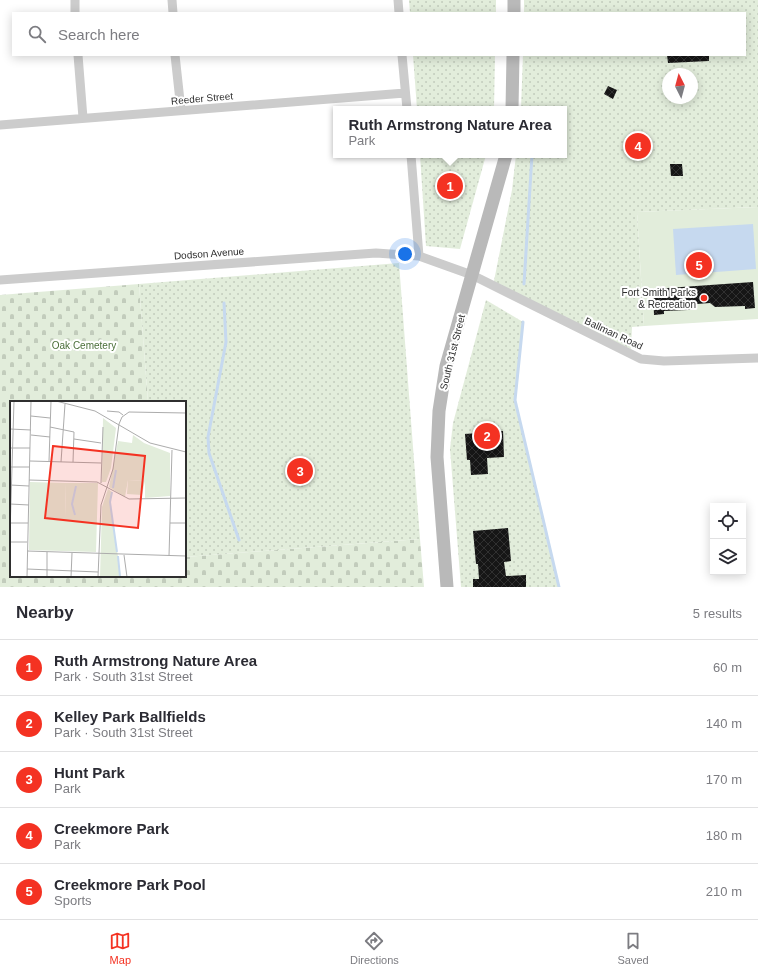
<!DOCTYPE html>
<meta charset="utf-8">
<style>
:root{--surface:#fff;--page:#f2f2f3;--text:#2b2b33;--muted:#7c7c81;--line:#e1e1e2;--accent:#f43222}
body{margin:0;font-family:Helvetica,sans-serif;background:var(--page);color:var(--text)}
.controls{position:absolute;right:12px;bottom:12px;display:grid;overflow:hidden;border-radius:0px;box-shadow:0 2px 10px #0003}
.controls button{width:36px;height:36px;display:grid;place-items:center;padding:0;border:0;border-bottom:1px solid var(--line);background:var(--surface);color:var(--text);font:20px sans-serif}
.compass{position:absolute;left:662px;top:68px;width:36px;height:36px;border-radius:50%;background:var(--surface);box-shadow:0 2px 10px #0003;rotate:354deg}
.you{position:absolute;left:405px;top:254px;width:14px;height:14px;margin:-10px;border:3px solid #fff;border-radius:50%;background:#1a73e8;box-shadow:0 0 0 6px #1a73e833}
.badge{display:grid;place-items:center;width:26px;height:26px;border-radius:50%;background:var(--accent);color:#fff;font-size:13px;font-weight:700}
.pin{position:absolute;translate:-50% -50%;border:2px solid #fff;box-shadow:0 1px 4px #0006}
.popup{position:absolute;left:333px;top:106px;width:234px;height:52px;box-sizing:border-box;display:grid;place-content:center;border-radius:0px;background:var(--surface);filter:drop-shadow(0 1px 3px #0005);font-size:13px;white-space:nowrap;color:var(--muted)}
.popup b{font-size:15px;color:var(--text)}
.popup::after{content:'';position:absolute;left:50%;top:100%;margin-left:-8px;border:8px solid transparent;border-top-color:var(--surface)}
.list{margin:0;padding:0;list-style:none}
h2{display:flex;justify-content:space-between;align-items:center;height:52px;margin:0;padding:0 16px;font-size:17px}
h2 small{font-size:13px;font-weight:400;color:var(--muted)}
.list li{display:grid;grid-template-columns:26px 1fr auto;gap:12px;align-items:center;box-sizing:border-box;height:56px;padding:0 16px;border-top:1px solid var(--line)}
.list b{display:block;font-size:15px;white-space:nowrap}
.list p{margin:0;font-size:13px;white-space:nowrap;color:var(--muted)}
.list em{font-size:13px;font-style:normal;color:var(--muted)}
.icon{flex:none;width:22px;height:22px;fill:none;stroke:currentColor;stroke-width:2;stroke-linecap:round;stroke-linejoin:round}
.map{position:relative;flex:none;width:758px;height:587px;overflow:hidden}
.search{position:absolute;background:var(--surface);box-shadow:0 2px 10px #0003;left:12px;right:12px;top:12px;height:44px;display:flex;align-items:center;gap:10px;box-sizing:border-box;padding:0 14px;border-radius:0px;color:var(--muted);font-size:15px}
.sheet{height:332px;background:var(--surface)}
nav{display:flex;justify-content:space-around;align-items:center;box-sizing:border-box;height:56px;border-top:1px solid var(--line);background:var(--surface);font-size:11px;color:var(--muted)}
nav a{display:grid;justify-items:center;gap:2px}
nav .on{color:var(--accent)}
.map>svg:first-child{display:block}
.green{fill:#e2eddb}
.cemetery{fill:url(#cemetery-stones)}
.park{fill:url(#park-dots);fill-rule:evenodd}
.water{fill:#c6d9ef}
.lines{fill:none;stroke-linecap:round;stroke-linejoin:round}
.stream{stroke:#c6d9ef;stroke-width:3}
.building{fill:url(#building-cross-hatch)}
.street{stroke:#ccc;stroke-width:9}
.secondary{stroke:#b9b9b9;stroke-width:13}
.poi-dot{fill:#f43222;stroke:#fff;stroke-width:1.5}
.labels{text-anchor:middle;stroke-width:4;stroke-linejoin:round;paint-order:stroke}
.street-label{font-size:10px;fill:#2f2f2f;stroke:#fff}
.poi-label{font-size:10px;fill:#2f2f2f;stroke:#fff;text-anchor:end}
.park-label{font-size:10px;fill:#496e38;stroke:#fff}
.inset-river{fill:none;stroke:#c6d9ef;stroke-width:2}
.inset-road{fill:none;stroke:#acacac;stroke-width:1}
.view{fill:#f43222;fill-opacity:0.15;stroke:#f43222;stroke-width:2}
.inset-edge{fill:none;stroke:#2f2f2f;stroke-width:2}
</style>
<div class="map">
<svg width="758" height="587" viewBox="0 0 758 587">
<defs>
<pattern id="cemetery-stones" width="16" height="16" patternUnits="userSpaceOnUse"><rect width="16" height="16" fill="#e2eddb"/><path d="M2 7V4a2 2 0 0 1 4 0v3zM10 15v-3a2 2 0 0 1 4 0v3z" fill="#c2ccbc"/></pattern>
<pattern id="park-dots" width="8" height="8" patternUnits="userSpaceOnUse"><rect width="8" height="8" fill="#e2eddb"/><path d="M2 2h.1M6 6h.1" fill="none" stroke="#c2ccbc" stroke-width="1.8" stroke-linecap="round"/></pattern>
<pattern id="building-cross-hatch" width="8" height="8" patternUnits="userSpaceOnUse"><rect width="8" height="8" fill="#161616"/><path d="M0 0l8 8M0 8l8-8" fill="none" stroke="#303030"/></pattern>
</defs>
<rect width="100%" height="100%" fill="#fff"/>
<!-- green -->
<path class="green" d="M758 207V319L644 326 637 212Z"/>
<!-- cemetery -->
<path class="cemetery" d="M139 284 148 402H11V576H185V557L420 539 424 587H0V295Z"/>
<!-- park -->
<path class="park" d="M409 0H496V13H410Z
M524 0H758V207L637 212 644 326 632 327 631 349 493 286 512 190 516 155H564V109H521L523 55H745V13H524ZM668 74H692V98H668Z
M413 55H495L494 109H417Z
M420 155H486L460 249 426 246Z
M399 263 420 539 185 557V402H148L139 284Z
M486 300 523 322 515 400 559 587H461L450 449 453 423Z"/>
<!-- water -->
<path class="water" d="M753 224 756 269 676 275 673 229Z"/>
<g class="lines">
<!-- stream -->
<path class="stream" d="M524 284 532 155
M224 303 226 342 208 437 209 453 239 540
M523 322 515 400 559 587"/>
</g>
<!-- building -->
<path class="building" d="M667 55H709V61L668 63Z
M608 86 617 90 613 99 604 94Z
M670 164H682L683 176H671Z
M753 282 755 308 745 309V306L715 307 710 303 697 304 694 308 688 310 664 311V314L654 315 653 289Z
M503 431 504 457 487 458 488 474 471 475 470 460H467L465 434Z
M508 528 511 561 504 562 506 576 526 575V587H473V579H479L478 564H476L473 531Z"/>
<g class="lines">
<!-- street -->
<path class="street" d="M75 0V13
M172 0 173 13
M398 0 399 13
M78 55 83 118
M175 55 181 110
M402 55 407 109
M0 125 405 93
M411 155 419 256
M0 280 376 253 419 256 472 275 641 359 664 361 758 358"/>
<!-- secondary -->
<path class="secondary" d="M514 13V0
M512 109 513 55
M447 587 437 457 439 411 446 366 506 155"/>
</g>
<!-- markers -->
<circle class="poi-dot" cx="704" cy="298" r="4"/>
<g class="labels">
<!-- street labels -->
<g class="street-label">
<text transform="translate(202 98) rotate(-5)" y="4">Reeder Street</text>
<text transform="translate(209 253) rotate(-4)" y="4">Dodson Avenue</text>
<text transform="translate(614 333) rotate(25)" y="4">Ballman Road</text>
<text transform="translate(452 352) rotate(-76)" y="4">South 31st Street</text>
</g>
<!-- poi labels -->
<g class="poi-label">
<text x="696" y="296">Fort Smith Parks<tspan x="696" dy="12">&amp; Recreation</tspan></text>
</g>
<!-- park labels -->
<g class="park-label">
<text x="84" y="349">Oak Cemetery</text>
</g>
</g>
<!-- overview -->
<g transform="translate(10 401)">
<rect width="176" height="176" fill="#fff"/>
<path d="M118 79 135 80 132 94 117 93Z" fill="#e2eddb"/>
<path d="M20 81 56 82 55 115 87 116 86 151 19 149Z" fill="#e2eddb"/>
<path d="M93 17 106 27 101 67 96 81H92ZM123 34 134 42 160 52V95L135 97V80L118 79 115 96 99 86 108 40 122 42ZM56 82H88L87 116H55ZM98 88 102 91 100 101 111 176H90L92 106Z" fill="#e2eddb"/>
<path class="inset-river" d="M103 87 106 69M102 91 100 101 107 151M65 114 62 103 66 85M108 155 110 176"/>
<path class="inset-road" d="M46 0 85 10 140 42 176 51M97 10 109 11 113 14M21 15 40 17M109 23 112 16 119 11 176 12M40 26 64 31 63 61M0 28 21 29M21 34 40 36M64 38 91 42M0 47H20M20 60 91 62M39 60 41 0M51 61 55 3M0 66H20M19 79 87 81 119 98 176 97M91 82 93 26M0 84 19 85M0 103 19 104M0 122H18M160 122H176M0 133 4 0M0 141H17M17 150 176 155M114 154 117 176M159 155 162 49M17 168 88 171M17 176 21 0M37 176V151M61 176 62 152M88 176 91 104 103 68 109 23"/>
<path class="view" d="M43 45 135 55 128 127 35 117Z"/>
<rect width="176" height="176" class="inset-edge"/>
</g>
</svg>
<div class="controls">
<button><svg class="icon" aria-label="locate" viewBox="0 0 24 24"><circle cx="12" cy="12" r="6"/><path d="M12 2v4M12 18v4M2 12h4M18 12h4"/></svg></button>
<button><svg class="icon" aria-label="layers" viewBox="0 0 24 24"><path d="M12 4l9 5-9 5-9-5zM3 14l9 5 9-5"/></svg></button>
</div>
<svg class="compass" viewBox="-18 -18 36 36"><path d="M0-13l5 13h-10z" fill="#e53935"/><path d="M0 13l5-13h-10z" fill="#7c7c81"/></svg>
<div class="you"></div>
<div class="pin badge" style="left:450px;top:186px">1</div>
<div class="popup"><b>Ruth Armstrong Nature Area</b>Park</div>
<div class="pin badge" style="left:487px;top:436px">2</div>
<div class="pin badge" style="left:300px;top:471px">3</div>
<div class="pin badge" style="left:638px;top:146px">4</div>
<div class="pin badge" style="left:699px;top:265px">5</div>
<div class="search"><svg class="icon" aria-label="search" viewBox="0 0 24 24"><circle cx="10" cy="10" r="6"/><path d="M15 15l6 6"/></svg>Search here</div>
</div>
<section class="sheet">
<h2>Nearby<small>5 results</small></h2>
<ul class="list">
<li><span class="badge">1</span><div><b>Ruth Armstrong Nature Area</b><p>Park · South 31st Street</p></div><em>60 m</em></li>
<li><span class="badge">2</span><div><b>Kelley Park Ballfields</b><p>Park · South 31st Street</p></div><em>140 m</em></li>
<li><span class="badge">3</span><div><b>Hunt Park</b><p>Park</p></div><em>170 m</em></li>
<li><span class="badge">4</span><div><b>Creekmore Park</b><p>Park</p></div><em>180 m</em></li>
<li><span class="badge">5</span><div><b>Creekmore Park Pool</b><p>Sports</p></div><em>210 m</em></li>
</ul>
</section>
<nav>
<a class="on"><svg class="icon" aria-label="map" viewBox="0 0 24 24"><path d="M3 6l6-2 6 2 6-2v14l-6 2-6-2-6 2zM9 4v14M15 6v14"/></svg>Map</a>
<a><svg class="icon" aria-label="directions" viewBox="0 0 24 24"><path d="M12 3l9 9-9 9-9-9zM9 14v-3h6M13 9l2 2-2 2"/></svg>Directions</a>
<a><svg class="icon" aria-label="saved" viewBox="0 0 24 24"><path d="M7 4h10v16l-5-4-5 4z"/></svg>Saved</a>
</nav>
